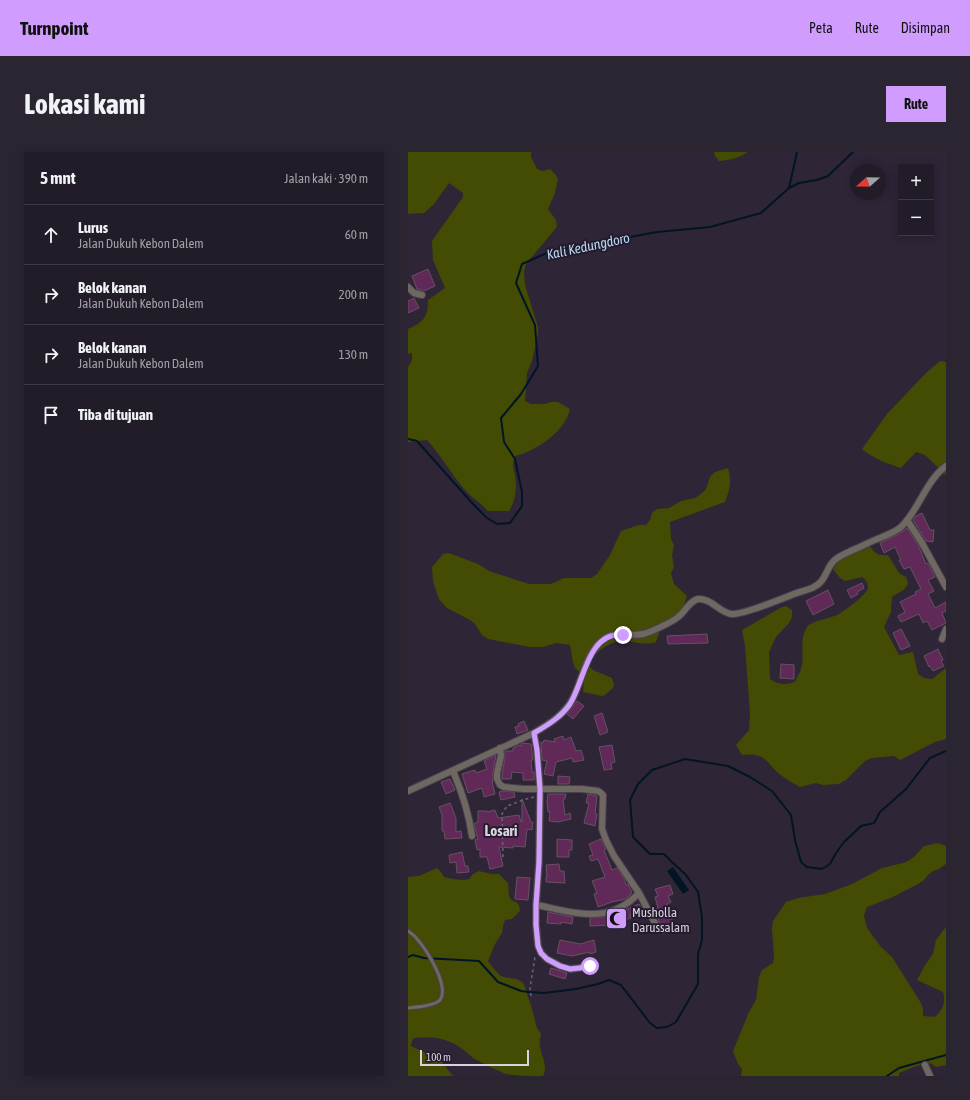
<!DOCTYPE html>
<html lang="id">
<meta charset="utf-8">
<style>
:root{--surface:#221c29;--page:#2a2531;--text:#f1f3f6;--muted:#a2a1a8;--line:#3f3a46;--accent:#d09dff}
body{margin:0;font-family:"Asap Condensed",sans-serif;background:var(--page);color:var(--text)}
.controls{position:absolute;right:12px;top:12px;display:grid;overflow:hidden;border-radius:0px;box-shadow:0 2px 10px #0003}
.controls button{width:36px;height:36px;display:grid;place-items:center;padding:0;border:0;border-bottom:1px solid var(--line);background:var(--surface);color:var(--text);font:20px sans-serif}
.compass{position:absolute;left:442px;top:12px;width:36px;height:36px;border-radius:50%;background:var(--surface);box-shadow:0 2px 10px #0003;rotate:250deg}
.scale{position:absolute;left:12px;bottom:10px;width:109px;box-sizing:border-box;padding-left:4px;border:2px solid #d9d3df;border-top:0;font-size:11px;line-height:14px;white-space:nowrap;color:#d9d3df;-webkit-text-stroke:3px #241b2d;paint-order:stroke}
.stop{position:absolute;width:12px;height:12px;margin:-9px;border:3px solid #d09dff;border-radius:50%;background:#fff}
.stop.end{background:#d09dff;border-color:#fff;box-shadow:0 1px 4px #0008}
.list{margin:0;padding:0;list-style:none}
h2{display:flex;justify-content:space-between;align-items:center;height:52px;margin:0;padding:0 16px;font-size:17px}
h2 small{font-size:13px;font-weight:400;color:var(--muted)}
.list li{display:grid;grid-template-columns:26px 1fr auto;gap:12px;align-items:center;box-sizing:border-box;height:60px;padding:0 16px;border-top:1px solid var(--line)}
.list b{display:block;font-size:15px;white-space:nowrap}
.list p{margin:0;font-size:13px;white-space:nowrap;color:var(--muted)}
.list em{font-size:13px;font-style:normal;color:var(--muted)}
.icon{flex:none;width:22px;height:22px;fill:none;stroke:currentColor;stroke-width:2;stroke-linecap:round;stroke-linejoin:round}
.map{position:relative;flex:none;width:538px;height:924px;overflow:hidden;border-radius:0px}
header{display:flex;align-items:center;gap:24px;box-sizing:border-box;height:56px;padding:0 20px;background:var(--accent);color:#111}
header strong{font-size:19px}
nav{display:flex;gap:22px;margin-inline-start:auto;font-size:14px}
.intro{display:flex;align-items:center;justify-content:space-between;box-sizing:border-box;height:96px;padding:0 24px}
h1{margin:0;font-size:28px}
.button{padding:10px 18px;border-radius:0px;background:var(--accent);color:#111;font-size:14px;font-weight:700}
main{display:flex;gap:24px;padding:0 24px}
aside{flex:1;background:var(--surface);border-radius:0px;box-shadow:0 2px 10px #0003}
.map>svg:first-child{display:block}
.green{fill:#444c03}
.water{fill:#011524}
.lines{fill:none;stroke-linecap:round;stroke-linejoin:round}
.stream{stroke:#011524;stroke-width:2}
.building{fill:#612958;stroke:#655261}
.service-casing{stroke:#494152;stroke-width:5}
.minor-casing{stroke:#494152;stroke-width:8}
.path{stroke:#6c6474;stroke-width:1.5;stroke-dasharray:3 3;stroke-linecap:butt}
.service{stroke:#6f6860;stroke-width:3}
.minor{stroke:#6f6860;stroke-width:6}
.route{stroke:#d09dff;stroke-width:5}
.labels{text-anchor:middle;stroke-width:4;stroke-linejoin:round;paint-order:stroke}
.poi-label{font-size:13px;fill:#d9d3df;stroke:#241b2d;text-anchor:start}
.water-label{font-size:14px;font-style:italic;fill:#b6d9f5;stroke:#241b2d}
.quarter-label{font-size:15px;font-weight:bold;fill:#d9d3df;stroke:#241b2d}
</style>
<header>
<strong>Turnpoint</strong>
<nav><a>Peta</a><a>Rute</a><a>Disimpan</a></nav>
</header>
<div class="intro"><h1>Lokasi kami</h1><a class="button">Rute</a></div>
<main>
<aside>
<h2>5 mnt<small>Jalan kaki · 390 m</small></h2>
<ul class="list">
<li><svg class="icon" aria-label="ahead" viewBox="0 0 24 24"><path d="M12 20V5M6 11l6-6 6 6"/></svg><div><b>Lurus</b><p>Jalan Dukuh Kebon Dalem</p></div><em>60 m</em></li>
<li><svg class="icon" aria-label="right" viewBox="0 0 24 24"><path d="M7 20v-9h11M14 6l5 5-5 5"/></svg><div><b>Belok kanan</b><p>Jalan Dukuh Kebon Dalem</p></div><em>200 m</em></li>
<li><svg class="icon" aria-label="right" viewBox="0 0 24 24"><path d="M7 20v-9h11M14 6l5 5-5 5"/></svg><div><b>Belok kanan</b><p>Jalan Dukuh Kebon Dalem</p></div><em>130 m</em></li>
<li><svg class="icon" aria-label="arrive" viewBox="0 0 24 24"><path d="M6 21V4h12l-3 4 3 4H6"/></svg><div><b>Tiba di tujuan</b></div></li>
</ul>
</aside>
<div class="map">
<svg width="538" height="924" viewBox="0 0 538 924">
<rect width="100%" height="100%" fill="#2e2537"/>
<!-- green -->
<path class="green" d="M0 0H123V5L129 17 135 19 142 17 147 22 150 27 147 41 140 57 148 68 149 75 118 112 116 120 117 133 130 175V182L124 209 119 221 117 249 123 252H137L143 250H150L162 257C157 280 128 299 107 304 104 314 105 313 107 323 109 336 108 348 101 359H80C73 351 64 346 57 338 43 322 33 303 19 288L0 290V215L4 208V201L0 202V177C16 170 20 165 20 148L37 136 25 108 24 89 55 45V41L41 31 26 52 16 61 0 62Z
M306 0H339C335 5 318 9 311 9L307 4Z
M532 209 538 210V323L517 303 508 300 493 316C478 311 466 307 454 297L479 262 518 221Z
M320 316C324 330 322 337 317 350L262 370 263 387 266 393 264 403 266 415 263 421 266 432 279 444 274 458 254 472 248 490C237 494 226 489 214 489 202 489 182 502 182 515L185 518 204 526 206 533 205 536 197 543 194 544 175 540 176 524 167 516 165 510 162 493 148 491 135 495H122L80 487 74 483 67 472 62 468 39 456 31 447 25 429 24 415 35 402 41 401 70 412 81 419 121 432H143L156 426H183L189 422 202 403 213 379 231 373H238L242 368 244 361 249 357 261 356 273 349 287 346 293 342 298 337 302 325 307 320Z
M461 393C468 402 469 404 480 403L491 421 498 425 500 431C498 439 490 440 484 445L483 460 476 475 491 503 505 500 510 522 516 526 524 527 538 516V587L527 590 492 608 486 604 464 606 457 609 438 628 431 632 415 633 408 631 392 635C384 631 376 626 369 620 362 613 357 604 347 603 343 602 338 603 334 603L328 593 341 578 342 561 337 494 334 478 372 456 378 454 384 458V465L381 471 368 485 361 500 362 527C370 533 377 533 387 530 389 525 393 519 394 513 396 500 391 485 400 474 404 469 424 466 431 462 437 458 461 441 460 435 460 431 457 427 454 425L437 429 432 426 425 417 431 409 449 398Z
M530 691 538 694V712L531 717 525 719 520 723 516 728 510 732 485 745 459 755 456 763 459 776 473 795 484 805 513 851 515 857V864L527 865C535 858 538 850 535 840L509 828 517 813 525 802 528 788 538 775V913L528 915 522 911 508 914 491 921V924H333L334 917 330 912 325 899 341 860 348 848 351 825 354 818 365 811 366 804 364 777 365 769 378 750 390 746 417 742 444 732 474 716 495 711 502 708 507 704 516 694Z
M29 716 33 720 36 725C44 727 53 729 61 727L65 722 71 719 84 722H91L100 731C101 735 100 740 101 744 105 753 111 746 112 759L104 767 97 768 95 774 94 781 87 792 80 809C83 813 89 821 93 824 99 827 108 825 114 830 119 834 118 844 122 850L129 876 133 882C132 887 131 891 132 895 134 905 140 914 135 924 123 924 110 924 98 922 87 917 75 912 65 906 61 903 58 899 53 896 39 886 23 884 6 886L4 889 3 894 32 908 45 924H0V725L11 724Z"/>
<!-- water -->
<path class="water" d="M265 715 281 738 275 742 259 719Z"/>
<g class="lines">
<!-- stream -->
<path class="stream" d="M381 36 391 31 409 28 420 24 445 0
M0 287 9 289 65 352 79 366 89 372 102 371 114 354V340L107 307 96 290 93 266 113 242 130 214 127 173 108 131 114 112 141 100 249 80 302 75 353 61 381 36 389 0
M0 805 5 803 16 806 71 809 90 830 113 839 121 840 136 841 168 837 190 832 201 828 213 833 242 871 249 876 259 875 268 870 290 832V802L294 788V765L290 740 278 723 264 710 256 702H242L225 685 222 648 230 632 244 618 277 607 320 614 342 625 364 639 383 663 387 688 393 710 399 715 414 717 422 712 428 701 436 690 453 674 466 671 472 660 498 637 522 606 538 599
M479 924 491 916 538 903"/>
</g>
<!-- building -->
<path class="building" d="M20 117 27 134 16 139 9 137 4 124Z
M6 146 11 156 0 161V149Z
M514 361 522 378H526L525 390 518 389 505 368 508 364Z
M499 376 510 393 518 412 520 411 527 425 520 428 526 439 520 442 527 456 538 450V459L534 461 538 471 524 478 519 469 515 471 511 462 493 470 490 464 497 460 492 450 508 442 507 440 513 437 502 415 496 417 491 408H493L487 395 476 401 472 391 489 383Z
M454 431 456 436 449 440 450 442 443 446 439 438Z
M420 438 426 452 405 463 398 449Z
M493 477 502 494 493 498 485 481Z
M299 482 300 491 260 492 259 484Z
M530 497 535 508 533 509 536 514 525 519 522 514 521 515 516 504Z
M373 512 386 513V527L372 526Z
M169 549 176 554 165 567 159 562Z
M194 561 200 580 192 583 186 564Z
M116 569 120 578 109 582 107 575 111 574 110 572Z
M155 584 156 588 163 585 168 599 173 598 176 608 165 610 164 606 148 610 145 624 136 622 139 609 134 608 133 590 135 591 136 588 147 590 146 587Z
M114 591 123 592 125 608H123L124 620H126V628H115V621L104 620 103 627H94V622L97 605V599H105V596L110 593 114 594 113 592Z
M204 593 207 610 203 611 204 617 196 618 191 595Z
M88 603 85 620V629H84L87 642 76 645 74 636 60 641 54 622 67 618 68 621 79 617 76 609Z
M150 624 162 625 161 632H150Z
M42 627 47 638 38 642 33 630Z
M95 639 106 640 107 645 93 648 91 640Z
M140 642H158L157 647H155L157 663 162 661 163 667 150 670 141 669 142 660H140L139 650Z
M180 642 189 644 187 662H189L187 674 176 671 181 651H178Z
M114 647 123 670H125L124 678 119 677 117 695 105 694V696L91 695 95 714 82 717 79 705H72V697L69 698 67 688 70 687 66 672 70 670V659H79V660L87 658 90 666 111 663 113 670H114Z
M42 651 48 666V680L53 679 54 686 37 687 36 679H34V663L31 655Z
M149 687 164 688V698H161V705H149Z
M193 687 198 697 196 698 204 718 209 716 216 726 218 733 220 732 224 741 218 747 204 750 190 755 186 742 189 741 184 729 197 725 190 707 183 709 181 704 185 703 181 692Z
M54 700 57 714H60L61 720 49 721 48 710 42 711 41 703Z
M151 712 152 719H156L157 731 138 730V725H139L138 713Z
M109 725 122 726 120 748 107 747Z
M262 733 265 742 260 744 263 750 259 752 267 778 254 782 253 777V773L249 765H250L248 757 250 756 247 745 250 744 247 737Z
M231 752 234 757 222 762 223 766 202 773 182 774V766L205 764 213 761V760Z
M140 760 165 765 164 772 153 770V772L139 771Z
M152 788 172 792 186 788 188 800 182 802V800L164 804 149 801Z
M143 816 159 821 157 827 141 822Z"/>
<g class="lines">
<defs>
<path id="service" d="M0 779C3 781 7 784 9 787 18 797 42 834 32 848 27 854 8 855 0 856"/>
<path id="minor" d="M0 135 6 141 14 143
M499 368 514 391 538 435
M534 487 538 477
M126 581 129 598 132 637 131 710 128 753V773L130 794 133 801 139 807 152 814 162 817 171 816 182 814
M92 596 93 604 89 621V627L92 633 96 635 116 637H174L190 639 193 641 195 643 194 677 198 688 206 704 231 741 249 775
M45 619C54 640 61 662 64 684
M0 639 126 581C141 572 156 563 164 548 175 528 177 501 196 487 208 478 222 485 235 482 241 481 266 469 270 465 277 460 281 449 290 447 303 446 311 460 323 462 335 463 368 449 381 444 388 441 396 439 404 436 420 429 417 415 428 407 433 403 441 400 447 397 455 394 463 389 472 386 480 382 489 380 495 373 512 355 518 329 538 314
M128 753C166 760 200 774 231 741
M517 913 522 924"/>
</defs>
<!-- service casing -->
<use href="#service" class="service-casing"/>
<!-- minor casing -->
<use href="#minor" class="minor-casing"/>
<!-- path -->
<path class="path" d="M95 705 94 662 99 654 118 647 126 645
M123 844 122 836 127 805"/>
<!-- service -->
<use href="#service" class="service"/>
<!-- minor -->
<use href="#minor" class="minor"/>
</g>
<g class="lines">
<!-- route -->
<path class="route" d="M182 814 171 816 162 817 152 814 139 807 133 801 130 794 128 773V753L131 710 132 637 129 598 126 581C140 573 153 565 162 552 176 530 180 479 215 483"/>
</g>
<!-- icons -->
<defs>
<symbol id="mosque-square" viewBox="-11 -11 22 22"><rect x="-9" y="-9" width="18" height="18" rx="4" fill="#d09dff" stroke="#241b2d"/><path d="M3.5-4.9A6 6 0 1 0 3.5 4.9A5 5 0 1 1 3.5-4.9Z" fill="#111"/></symbol>
</defs>
<g fill-rule="evenodd">
<use href="#mosque-square" x="196" y="754" width="25" height="25"/>
</g>
<g class="labels">
<!-- poi labels -->
<g class="poi-label">
<text x="224" y="765">Musholla<tspan x="224" dy="15">Darussalam</tspan></text>
</g>
<!-- water labels -->
<g class="water-label">
<text transform="translate(180 94) rotate(-12)" y="5">Kali Kedungdoro</text>
</g>
<!-- quarter labels -->
<g class="quarter-label">
<text x="93" y="684">Losari</text>
</g>
</g>
</svg>
<div class="controls">
<button>+</button>
<button>−</button>
</div>
<svg class="compass" viewBox="-18 -18 36 36"><path d="M0-13l5 13h-10z" fill="#e53935"/><path d="M0 13l5-13h-10z" fill="#a2a1a8"/></svg>
<div class="scale">100 m</div>
<div class="stop" style="left:182px;top:814px"></div>
<div class="stop end" style="left:215px;top:483px"></div>
</div>
</main>
